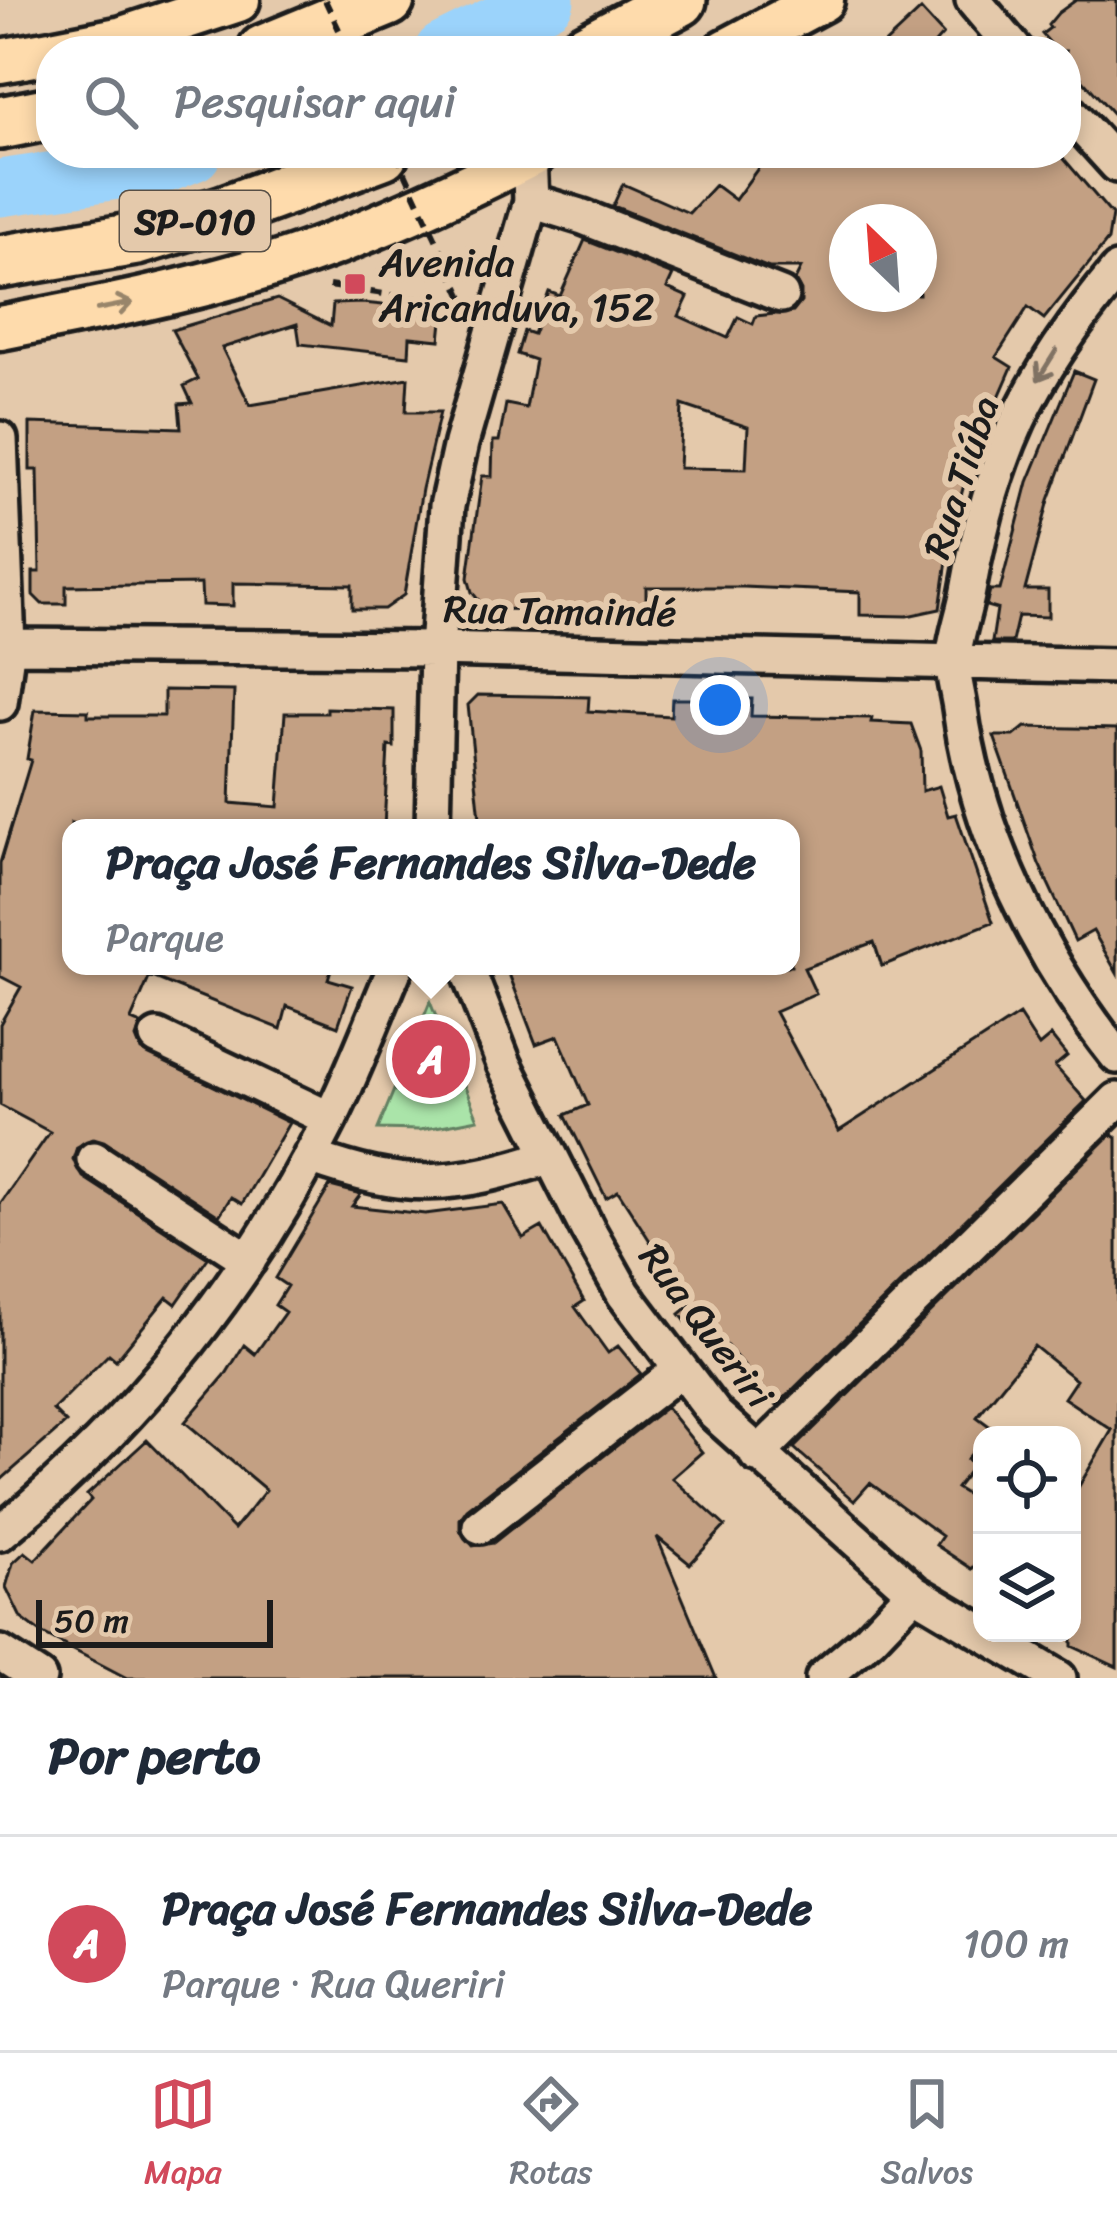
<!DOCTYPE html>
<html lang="pt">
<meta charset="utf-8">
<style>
:root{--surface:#fff;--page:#f2f2f3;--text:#1f2937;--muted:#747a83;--line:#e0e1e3;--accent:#d1495b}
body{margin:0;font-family:Sriracha,sans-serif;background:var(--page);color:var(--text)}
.controls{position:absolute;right:36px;bottom:36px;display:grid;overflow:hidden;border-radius:24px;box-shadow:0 6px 18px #0003}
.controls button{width:108px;height:108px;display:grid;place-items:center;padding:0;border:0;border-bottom:3px solid var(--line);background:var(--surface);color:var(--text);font:60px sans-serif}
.compass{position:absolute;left:829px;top:204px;width:108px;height:108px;border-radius:50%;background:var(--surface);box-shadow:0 6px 18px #0003;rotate:335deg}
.scale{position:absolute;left:36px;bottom:30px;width:237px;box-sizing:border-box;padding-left:12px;border:6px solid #1c1c1c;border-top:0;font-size:33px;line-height:42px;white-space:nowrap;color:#1c1c1c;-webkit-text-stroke:9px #e4c9ab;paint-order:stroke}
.you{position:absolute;left:720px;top:705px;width:42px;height:42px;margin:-30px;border:9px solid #fff;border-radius:50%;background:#1a73e8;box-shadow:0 0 0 18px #1a73e833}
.badge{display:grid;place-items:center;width:78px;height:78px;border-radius:50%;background:var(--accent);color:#fff;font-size:39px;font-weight:700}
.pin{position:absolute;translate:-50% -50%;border:6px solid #fff;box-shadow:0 3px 12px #0006}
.popup{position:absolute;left:62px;top:819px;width:738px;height:156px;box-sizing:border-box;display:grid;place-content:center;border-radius:24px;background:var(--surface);filter:drop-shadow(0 3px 9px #0005);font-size:39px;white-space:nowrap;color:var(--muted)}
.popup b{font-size:45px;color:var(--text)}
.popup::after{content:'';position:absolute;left:50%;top:100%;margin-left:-24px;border:24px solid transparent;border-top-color:var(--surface)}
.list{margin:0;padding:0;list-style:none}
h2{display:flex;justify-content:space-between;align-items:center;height:156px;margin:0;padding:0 48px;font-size:51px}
h2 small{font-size:39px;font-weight:400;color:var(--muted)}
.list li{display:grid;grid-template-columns:78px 1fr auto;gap:36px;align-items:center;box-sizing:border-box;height:216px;padding:0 48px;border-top:3px solid var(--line)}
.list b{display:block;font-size:45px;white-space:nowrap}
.list p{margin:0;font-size:39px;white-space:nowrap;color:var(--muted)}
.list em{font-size:39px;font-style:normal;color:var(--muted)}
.icon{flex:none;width:66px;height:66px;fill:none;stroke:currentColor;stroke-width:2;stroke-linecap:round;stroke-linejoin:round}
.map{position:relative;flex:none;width:1117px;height:1678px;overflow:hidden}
.search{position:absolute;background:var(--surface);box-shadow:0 6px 18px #0003;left:36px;right:36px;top:36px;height:132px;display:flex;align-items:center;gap:30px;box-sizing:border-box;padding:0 42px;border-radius:48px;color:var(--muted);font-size:45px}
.sheet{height:372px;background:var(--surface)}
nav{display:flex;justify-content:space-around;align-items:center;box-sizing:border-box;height:168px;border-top:3px solid var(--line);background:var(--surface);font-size:33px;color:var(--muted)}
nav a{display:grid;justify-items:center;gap:6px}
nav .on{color:var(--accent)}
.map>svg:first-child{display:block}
.green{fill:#aae4a9;stroke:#638062;stroke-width:3}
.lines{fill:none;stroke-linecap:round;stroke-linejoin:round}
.river{stroke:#9bd3fb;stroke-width:57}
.building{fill:#c3a083;stroke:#1c1c1c;stroke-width:3;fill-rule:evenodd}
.minor-casing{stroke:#1c1c1c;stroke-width:42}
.major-casing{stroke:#1c1c1c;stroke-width:51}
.highway-casing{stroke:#1c1c1c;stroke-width:60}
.path{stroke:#1c1c1c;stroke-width:6;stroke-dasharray:12 9;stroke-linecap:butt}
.minor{stroke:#e4c9ab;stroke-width:33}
.major{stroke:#fedbac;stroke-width:42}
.highway{stroke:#fedbac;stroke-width:51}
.path-bridge{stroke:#1c1c1c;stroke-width:6;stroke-dasharray:12 9;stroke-linecap:butt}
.oneway{stroke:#98856b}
.oneway2{stroke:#807264}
.poi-dot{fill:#d1495b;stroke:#e4c9ab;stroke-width:4.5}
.labels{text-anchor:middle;stroke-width:12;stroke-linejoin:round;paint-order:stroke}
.shield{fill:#e4c9ab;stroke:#585047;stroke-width:3}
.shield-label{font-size:36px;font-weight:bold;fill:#1c1c1c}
.poi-label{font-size:39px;fill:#1c1c1c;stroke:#e4c9ab;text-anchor:start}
.street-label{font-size:39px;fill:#1c1c1c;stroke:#e4c9ab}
</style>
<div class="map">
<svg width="1117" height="1678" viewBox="0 0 1117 1678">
<rect width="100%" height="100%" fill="#e4c9ab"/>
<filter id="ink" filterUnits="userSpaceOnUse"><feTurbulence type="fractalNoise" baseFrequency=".00833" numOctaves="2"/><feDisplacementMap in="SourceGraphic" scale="24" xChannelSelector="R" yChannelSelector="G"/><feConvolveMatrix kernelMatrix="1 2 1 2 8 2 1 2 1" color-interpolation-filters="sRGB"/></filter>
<g filter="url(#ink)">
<!-- green -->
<path class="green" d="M430 1002 478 1119 420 1130 378 1129Z"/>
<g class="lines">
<!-- river -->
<path class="river" d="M443 51 546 0
M0 188 166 164 193 153"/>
</g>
<!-- building -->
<path class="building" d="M1076 0H1117V118L1066 61V51H1057L1042 34 1050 28 1048 25 1058 13Z
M921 10 943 34 928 51H877Z
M769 153H1059L1112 215 1108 240 1044 319 1028 307 996 357 1012 367 969 466 951 533 940 609 907 616 860 615V592L743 587H646V612L489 609 483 606 472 592 468 578 482 476H492L493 441H499L506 404 526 408 535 360 517 354 524 331 533 334 549 292 560 296 585 240 673 275 667 288 688 297 679 316 728 338 738 317 753 324 756 316 793 312 801 302V291L795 280 801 268H769L613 206 623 184 689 213 715 185 735 200ZM847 222H919V294H847ZM682 405 748 427 746 469 679 468Z
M277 299 331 326 333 304 363 303 443 311 440 340 410 337 409 356 300 344 297 324 222 348 250 405 408 378 406 412H440L422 489 404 595 384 609H352V585L233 583V606L202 605 201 584 66 586V604H42L33 595V572H40L38 470H30V423L181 428 179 404 192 403 184 386 198 379 172 330Z
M1074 371 1094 379 1049 500 1025 590H1048V617L1018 616 1012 642H992L997 609 986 606 990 590H1000L1028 482Z
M164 690 234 691 230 803 278 807 285 713H327V708L394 710V747L388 746 384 828H91L71 823V966H332L328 979 352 986 338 1026 287 1006 281 1029 150 976 131 1020 141 1024 136 1038 141 1050 289 1123 242 1204 231 1197 219 1216 104 1141 94 1138 77 1147 73 1159 83 1177 208 1258 176 1304 167 1297 116 1360 109 1354 53 1410 66 1423 0 1481V1204L50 1132 0 1105V1024L21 987 0 976V863L31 760 27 759 35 710 88 711V716H164Z
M478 695 589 697 588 711 671 716 672 699H752L751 716 872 718 871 722 911 724 921 751 922 791 939 786 948 816 956 814 993 922 882 966 874 942 804 968 816 994 775 1012 839 1131 1019 1015 1039 1046 1051 1036 1067 1056 1055 1066 1086 1101 777 1405 715 1332 702 1343 680 1314 691 1305 618 1191 606 1198 565 1115 588 1105 558 1036 536 1044 506 966H791V828H481L468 705Z
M1025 727 1117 729V973L1093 931 1075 941 1039 864 994 736H1014Z
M1112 1134 1117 1138V1667L1072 1646V1498L1112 1430 1064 1398 1076 1380 1034 1346 977 1417 992 1428 982 1435V1441L967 1459 974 1465 956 1488 982 1504V1555L972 1569 936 1545 942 1536 870 1483 854 1501 794 1448Z
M330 1186 361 1194 352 1206 425 1214 503 1204 523 1238 542 1227 584 1301 575 1307 608 1353 618 1346 641 1374 467 1509 460 1519V1530L473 1546 493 1543 666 1407 702 1452 672 1478 725 1526 690 1564 657 1537 716 1678H127L41 1633 21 1618 6 1587 13 1563 25 1552 35 1560 91 1500 87 1495 147 1440 234 1529 266 1490 185 1422 226 1374 244 1345 255 1354 285 1312 275 1305 287 1286 275 1278Z"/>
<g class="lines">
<defs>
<path id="minor" d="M973 0 1016 51
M1066 109 1117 165
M531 201 583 217 781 295
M1117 271C1028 377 992 455 968 591 964 614 954 640 953 663 953 677 958 694 960 708 977 833 1039 958 1117 1056
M0 439 8 646 0 703
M0 646 437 649 1117 666
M433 828 437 649 447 506 461 443 531 201 529 156
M466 966 504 1064 588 1230 624 1294 715 1414 914 1592 1059 1678
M157 1037 330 1119
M310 1157C408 1192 450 1188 549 1157
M94 1159 249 1260
M757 1455 1117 1100
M480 1526 680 1370
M0 1533C139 1420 251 1279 330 1119 355 1069 374 1017 396 966
M0 1653 39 1678
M823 1678 870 1638 914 1592"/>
<path id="major" d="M56 51 123 38 238 0
M726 51 822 0
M0 61 51 52
M0 328C94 310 188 292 279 263 364 236 455 193 535 153"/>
<path id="highway" d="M264 51 388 0
M584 51 680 0
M0 123 51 113
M0 262 136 239 222 213 382 153"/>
</defs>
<!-- minor casing -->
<use href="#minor" class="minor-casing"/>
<!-- major casing -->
<use href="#major" class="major-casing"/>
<!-- highway casing -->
<use href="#highway" class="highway-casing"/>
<!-- path -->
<path class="path" d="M329 286 467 306"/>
<!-- minor -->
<use href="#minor" class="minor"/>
<!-- major -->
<use href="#major" class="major"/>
<!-- highway -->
<use href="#highway" class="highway"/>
<!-- path-bridge -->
<path class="path-bridge" d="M325 0 349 51
M396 153 467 306"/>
</g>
<!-- one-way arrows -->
<defs><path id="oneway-shaft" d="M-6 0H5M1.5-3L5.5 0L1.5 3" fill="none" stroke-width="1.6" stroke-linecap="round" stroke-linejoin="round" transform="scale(3)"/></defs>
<use class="oneway" href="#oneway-shaft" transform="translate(115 306) rotate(-11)"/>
<use class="oneway2" href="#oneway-shaft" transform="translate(1047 365) rotate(122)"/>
</g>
<!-- markers -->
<rect class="poi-dot" x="343" y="272" width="24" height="24" rx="6"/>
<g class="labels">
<!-- shield labels -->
<rect class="shield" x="120" y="191" width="150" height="60" rx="9"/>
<g class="shield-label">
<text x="195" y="234">SP-010</text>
</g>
<!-- poi labels -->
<g class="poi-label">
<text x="379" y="276">Avenida<tspan x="379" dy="45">Aricanduva, 152</tspan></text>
</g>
<!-- street labels -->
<g class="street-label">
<text transform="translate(960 477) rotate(-72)" y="14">Rua Tiúba</text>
<text transform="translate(560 610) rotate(1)" y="14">Rua Tamaindé</text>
<text transform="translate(707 1325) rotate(53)" y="14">Rua Queriri</text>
</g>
</g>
</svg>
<div class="controls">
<button><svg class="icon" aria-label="locate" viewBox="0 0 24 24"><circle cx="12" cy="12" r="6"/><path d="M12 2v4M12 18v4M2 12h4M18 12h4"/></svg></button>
<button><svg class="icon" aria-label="layers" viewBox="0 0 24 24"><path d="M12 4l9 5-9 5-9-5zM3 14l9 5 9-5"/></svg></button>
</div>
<svg class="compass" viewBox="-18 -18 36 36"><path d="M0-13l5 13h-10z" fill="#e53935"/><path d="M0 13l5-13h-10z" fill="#747a83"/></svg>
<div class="scale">50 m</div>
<div class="you"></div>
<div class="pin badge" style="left:431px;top:1059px">A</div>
<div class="popup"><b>Praça José Fernandes Silva-Dede</b>Parque</div>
<div class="search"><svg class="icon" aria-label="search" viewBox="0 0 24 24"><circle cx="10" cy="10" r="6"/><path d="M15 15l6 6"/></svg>Pesquisar aqui</div>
</div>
<section class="sheet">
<h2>Por perto<small></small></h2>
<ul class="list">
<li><span class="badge">A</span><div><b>Praça José Fernandes Silva-Dede</b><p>Parque · Rua Queriri</p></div><em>100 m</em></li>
</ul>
</section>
<nav>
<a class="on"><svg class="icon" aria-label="map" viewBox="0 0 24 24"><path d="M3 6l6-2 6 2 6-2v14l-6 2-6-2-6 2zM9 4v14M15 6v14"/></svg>Mapa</a>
<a><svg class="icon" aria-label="directions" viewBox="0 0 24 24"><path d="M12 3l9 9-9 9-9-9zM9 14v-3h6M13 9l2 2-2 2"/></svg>Rotas</a>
<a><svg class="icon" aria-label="saved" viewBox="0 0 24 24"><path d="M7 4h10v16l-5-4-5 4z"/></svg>Salvos</a>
</nav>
